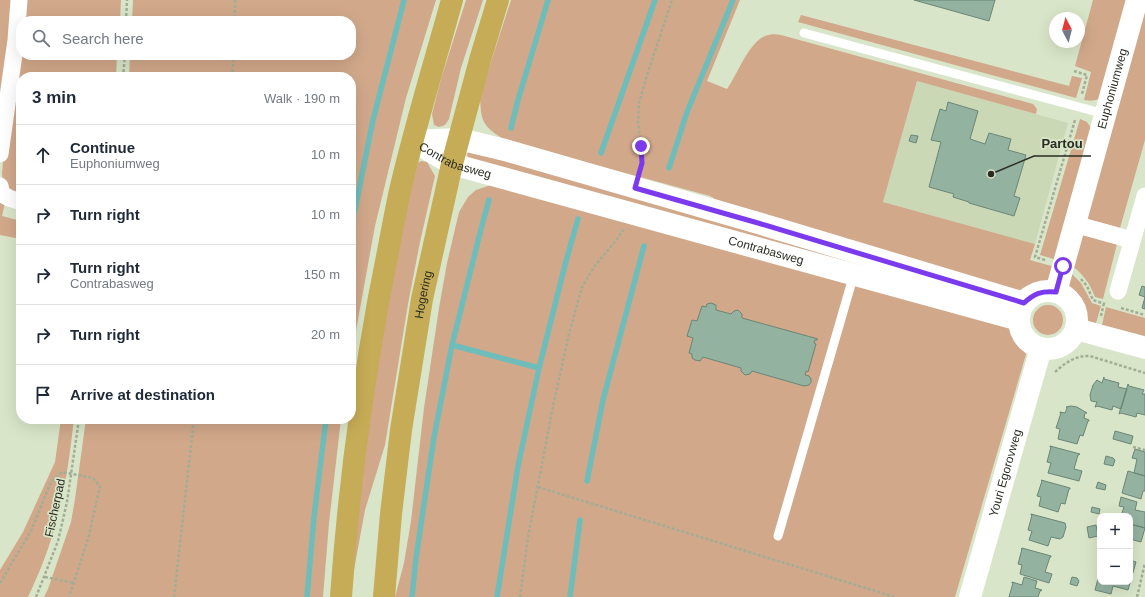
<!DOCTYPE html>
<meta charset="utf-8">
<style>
:root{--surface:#fff;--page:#f2f2f3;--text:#1f2937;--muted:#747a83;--line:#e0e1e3}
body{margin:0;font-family:Helvetica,sans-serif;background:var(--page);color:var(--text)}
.controls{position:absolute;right:12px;bottom:12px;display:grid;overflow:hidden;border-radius:8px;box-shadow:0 4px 16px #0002}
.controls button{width:36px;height:36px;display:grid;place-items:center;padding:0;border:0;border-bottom:1px solid var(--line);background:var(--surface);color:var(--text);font:20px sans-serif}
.compass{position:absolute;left:1049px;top:12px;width:36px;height:36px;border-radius:50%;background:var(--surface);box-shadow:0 4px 16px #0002;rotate:353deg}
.stop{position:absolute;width:12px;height:12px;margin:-9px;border:3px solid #7c3aed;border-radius:50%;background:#fff}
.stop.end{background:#7c3aed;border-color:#fff;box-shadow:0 1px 4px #0008}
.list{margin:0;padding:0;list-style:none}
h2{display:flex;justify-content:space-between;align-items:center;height:52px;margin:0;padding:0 16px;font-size:17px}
h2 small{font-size:13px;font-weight:400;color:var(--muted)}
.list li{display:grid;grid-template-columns:26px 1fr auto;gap:12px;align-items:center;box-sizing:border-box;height:60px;padding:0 16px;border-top:1px solid var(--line)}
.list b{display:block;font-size:15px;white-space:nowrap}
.list p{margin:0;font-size:13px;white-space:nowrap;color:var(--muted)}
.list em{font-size:13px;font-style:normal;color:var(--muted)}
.icon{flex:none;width:22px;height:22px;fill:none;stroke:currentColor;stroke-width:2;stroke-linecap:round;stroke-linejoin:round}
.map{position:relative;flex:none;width:1145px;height:597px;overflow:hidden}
.search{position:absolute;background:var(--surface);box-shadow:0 4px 16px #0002;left:16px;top:16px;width:340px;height:44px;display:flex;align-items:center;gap:10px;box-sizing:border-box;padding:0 14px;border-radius:16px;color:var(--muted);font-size:15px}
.panel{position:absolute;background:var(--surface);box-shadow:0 4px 16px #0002;left:16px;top:72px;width:340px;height:352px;border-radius:16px}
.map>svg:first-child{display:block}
.built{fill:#cad8b5}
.green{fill:#d1a88a}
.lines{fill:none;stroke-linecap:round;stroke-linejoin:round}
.stream{stroke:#6fbdbb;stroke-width:5.5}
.building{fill:#94b2a0;stroke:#6a8676}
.path{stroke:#a3ad95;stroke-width:2.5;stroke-dasharray:3 2;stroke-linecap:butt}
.service{stroke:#fff;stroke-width:9}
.minor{stroke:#fff;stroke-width:17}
.tertiary{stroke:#fff;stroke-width:22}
.trunk{stroke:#c6ac56;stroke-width:22}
.route{stroke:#7c3aed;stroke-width:5}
.labels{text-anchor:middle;stroke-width:3.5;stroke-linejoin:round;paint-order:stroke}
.street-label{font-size:12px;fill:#282c21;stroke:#d9e5c8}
.leader{fill:none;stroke:#282c21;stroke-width:1.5}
.callout-dot{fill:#282c21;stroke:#d9e5c8;stroke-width:1.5}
.callout-label{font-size:13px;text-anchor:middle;font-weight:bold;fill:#282c21;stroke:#d9e5c8;stroke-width:3.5;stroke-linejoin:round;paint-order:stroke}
</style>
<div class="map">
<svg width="1145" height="597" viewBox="0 0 1145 597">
<rect width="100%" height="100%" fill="#d9e5c8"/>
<!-- built -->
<path class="built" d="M917 81 1068 123 1035 244 883 202Z"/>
<!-- green -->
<path class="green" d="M0 0H14L0 120Z
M24 0H121L120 21H23Z
M133 0H436L406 98 375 226 351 358V77H129L130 55H351V21H132Z
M466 0H483L461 68 449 119 445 125 439 127 434 125 432 114 441 79Z
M511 0H740L707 81 727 89C737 75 749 42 765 36 770 34 776 34 781 35L1033 104 1037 109 1036 114 917 81 883 202 1035 244 1030 260 1055 267 1050 282C1038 281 1029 284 1018 291L715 199 710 196 592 164 502 138C481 125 481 119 480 96Z
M1093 0H1128L1099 99C1093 101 1090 101 1084 100L1091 72 1075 66Z
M1145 3V140L1120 228 1084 218Z
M801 15 1069 86 1072 76 1082 78 1076 98 798 22Z
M21 55H117L116 77H21V198L11 195 3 182 2 174 3 162Z
M1080 119 1087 122 1091 128 1057 260 1040 255Z
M470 151 1010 305 1009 311 469 158 467 155 468 152Z
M421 161 427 162 435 176 420 242 408 304 385 445 365 510 349 597 361 457 402 219 418 163Z
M503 183 1009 324C1010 337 1017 344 1027 351L955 597H395L404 563 411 521 424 408 439 308 447 263 459 212 468 197 476 190 488 186Z
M0 199 5 203 2 216 21 221V239L0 235Z
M1079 232 1117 244 1103 299 1095 297C1090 283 1082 273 1070 264Z
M1070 272 1081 283 1092 303 1101 306 1096 323 1087 321C1086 305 1079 294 1065 286Z
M1033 320a15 15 0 1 1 30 0a15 15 0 1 1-30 0Z
M1106 307 1145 318V336L1102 325Z
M61 419H74C70 452 66 487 57 519 50 546 40 572 28 597H0V570L23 532 55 462Z
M86 419H341L329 523 323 597H44L48 589 71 522 75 499Z"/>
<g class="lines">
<!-- stream -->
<path class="stream" d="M511 128 518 100 548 0
M601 153 655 0
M669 168 687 112 733 0
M351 229 373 120 404 0
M452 345 539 368
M587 481 603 400 644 246
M307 597 314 517 326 419
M412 597 416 558 434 437 452 345 482 225 489 200
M497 597 518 466 539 368 566 261 578 219
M570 597 580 520"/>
</g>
<!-- building -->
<path class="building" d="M914 0H995L989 21Z
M948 102 978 111 970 139 985 144 989 133 1011 139 1008 150 1026 155 1014 196 1020 198 1014 216 969 203V202L953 197 954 194 929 187 941 142 931 140 940 109 946 111Z
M911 135 918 136 916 143 909 141Z
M1142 286 1145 287V309L1142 308 1145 297 1139 295Z
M711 303 716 305V310L731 314 734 311 738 310 742 314V318L818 339 817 340H815L814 343 816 344 808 372 806 371 805 375 809 376 811 379V382L809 385 804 386 752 371 750 374 745 375 741 371V368L703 357 700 361 695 360 692 358V354L689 353 693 338 687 336 692 320 697 321 702 306 706 307 707 304Z
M1104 377V379L1119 383 1118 387 1127 389 1121 409 1113 406 1112 410 1097 406 1096 407H1095L1097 402 1091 401 1090 395 1093 385 1097 380 1102 383Z
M1128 384 1129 386 1144 390 1142 394H1145V415L1137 413 1136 417 1121 413 1119 414Z
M1071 406 1077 407 1087 413H1085L1084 418 1089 420V421H1088L1083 436 1080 435 1077 444 1058 439 1060 429 1056 428 1061 413H1060V412L1065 413 1067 408 1066 407Z
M1115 431 1133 436 1131 444 1113 439Z
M1050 446 1080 454 1079 455H1078L1074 469 1082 471 1079 481 1048 473 1051 463 1047 462 1051 447H1050Z
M1135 449 1145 452V476L1134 473 1137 459 1132 458Z
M1106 456 1113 458 1115 460 1113 466 1104 464Z
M1128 471 1145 476V491H1143L1141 499 1122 493Z
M1041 480 1070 488V489H1069L1065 504 1061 503 1058 512 1039 506 1041 497 1037 496 1042 481Z
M1098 482 1106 485 1105 490 1096 488Z
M1121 497 1137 502 1135 510 1145 512V528L1130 524V516H1121L1124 507 1119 506Z
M1092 507 1100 509 1099 514 1091 512Z
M1031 514 1065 523 1066 527 1063 537 1060 539 1051 537 1048 546 1029 540 1032 531 1028 530 1032 515H1031Z
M1130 524 1145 528 1141 542 1130 539Z
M1096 525 1098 536 1089 538 1087 527Z
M1022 548 1051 556V557H1050L1045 572 1052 574 1049 583 1020 574 1022 565 1018 564 1022 549H1021Z
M1130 560 1136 562 1132 576H1130Z
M1099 575 1100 582H1130V576H1132L1128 590 1113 586 1111 594 1095 590Z
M1024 577 1037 581 1035 588 1042 590 1041 591H1040L1038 597H1009L1013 583H1012V582L1022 585Z
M1072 577 1077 578 1079 581 1077 586 1070 584Z"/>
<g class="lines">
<!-- path -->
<path class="path" d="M235 0V21
M126 21 127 0
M1074 71 1087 75 1082 94
M123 77 125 55
M232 77 234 55
M640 168 642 163 641 146 638 122 639 103 648 72 672 0
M1045 260 1035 257 1075 120
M1081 279 1087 286 1093 300 1105 304
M1121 308 1145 315
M1101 316 1104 303
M1055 372C1065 363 1076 355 1090 356L1145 373
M1133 447 1145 450
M538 487 895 597
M45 577 74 583
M0 583 31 531 51 482 62 472 93 478 100 486 88 539 69 597
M36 597 58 541 67 502 79 419
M174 597 194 419
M520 597 528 537 553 406 569 334 582 287 594 267 618 238 623 230
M1137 597 1145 563"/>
<!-- service -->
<path class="service" d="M804 33 1105 114
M778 536 854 274"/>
<!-- minor -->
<path class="minor" d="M0 154 16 40 19 0
M0 186 2 194 9 198 21 202
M1074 224 1132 240
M1118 291 1145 196"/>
<!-- tertiary -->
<g class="tertiary">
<path d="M413 141 459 139 505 150 758 223 1024 303"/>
<path id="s1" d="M413 141 452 164 1019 320"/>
<circle cx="1048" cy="320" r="29"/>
<path id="s2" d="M1056 292 1137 0"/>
<path d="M1076 329 1145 348"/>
<path id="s3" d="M970 597 1041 348"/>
</g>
<!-- trunk -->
<g class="trunk">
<path d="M341 597C348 496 361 396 379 297 386 263 392 229 399 195 414 129 434 65 452 0"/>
<path id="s4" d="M384 597 391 514 401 430 422 299 452 164 480 60 498 0"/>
</g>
</g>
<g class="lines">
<!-- route -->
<path class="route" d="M641 146 642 163 635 188 758 223 1024 303C1035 293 1041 291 1056 292L1063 266"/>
</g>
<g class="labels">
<!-- street labels -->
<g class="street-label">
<text dy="4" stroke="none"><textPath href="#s2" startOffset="211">Euphoniumweg</textPath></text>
<text dy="4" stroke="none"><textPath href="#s1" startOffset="47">Contrabasweg</textPath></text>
<text dy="4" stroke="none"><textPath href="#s1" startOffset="371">Contrabasweg</textPath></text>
<text dy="4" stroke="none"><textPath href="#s4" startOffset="305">Hogering</textPath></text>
<text dy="4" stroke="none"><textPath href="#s3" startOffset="129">Youri Egorovweg</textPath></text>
<text transform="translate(55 508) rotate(-78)" y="4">Fischerpad</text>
</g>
</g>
<!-- callouts -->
<path class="leader" d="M991 174L1034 156H1091"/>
<circle class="callout-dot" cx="991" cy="174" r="4"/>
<g class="callout-label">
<text x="1062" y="148">Partou</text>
</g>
</svg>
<div class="controls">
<button>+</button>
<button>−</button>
</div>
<svg class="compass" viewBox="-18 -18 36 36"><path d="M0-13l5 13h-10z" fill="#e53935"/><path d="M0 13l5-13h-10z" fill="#747a83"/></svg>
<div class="stop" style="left:1063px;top:266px"></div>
<div class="stop end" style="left:641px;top:146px"></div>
<div class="search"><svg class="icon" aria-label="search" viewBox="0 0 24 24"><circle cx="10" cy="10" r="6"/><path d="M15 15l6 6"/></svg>Search here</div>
<section class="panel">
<h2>3 min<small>Walk · 190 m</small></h2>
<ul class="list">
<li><svg class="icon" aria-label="ahead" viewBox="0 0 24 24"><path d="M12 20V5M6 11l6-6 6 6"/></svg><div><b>Continue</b><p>Euphoniumweg</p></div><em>10 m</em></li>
<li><svg class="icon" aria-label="right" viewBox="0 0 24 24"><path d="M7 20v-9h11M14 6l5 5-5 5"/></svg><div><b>Turn right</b></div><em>10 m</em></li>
<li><svg class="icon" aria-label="right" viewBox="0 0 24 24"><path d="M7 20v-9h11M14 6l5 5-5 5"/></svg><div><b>Turn right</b><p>Contrabasweg</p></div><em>150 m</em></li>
<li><svg class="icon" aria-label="right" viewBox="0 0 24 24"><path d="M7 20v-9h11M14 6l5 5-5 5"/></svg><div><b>Turn right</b></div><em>20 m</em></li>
<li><svg class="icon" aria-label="arrive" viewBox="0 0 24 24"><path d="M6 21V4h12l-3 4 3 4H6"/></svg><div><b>Arrive at destination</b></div></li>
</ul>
</section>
</div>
